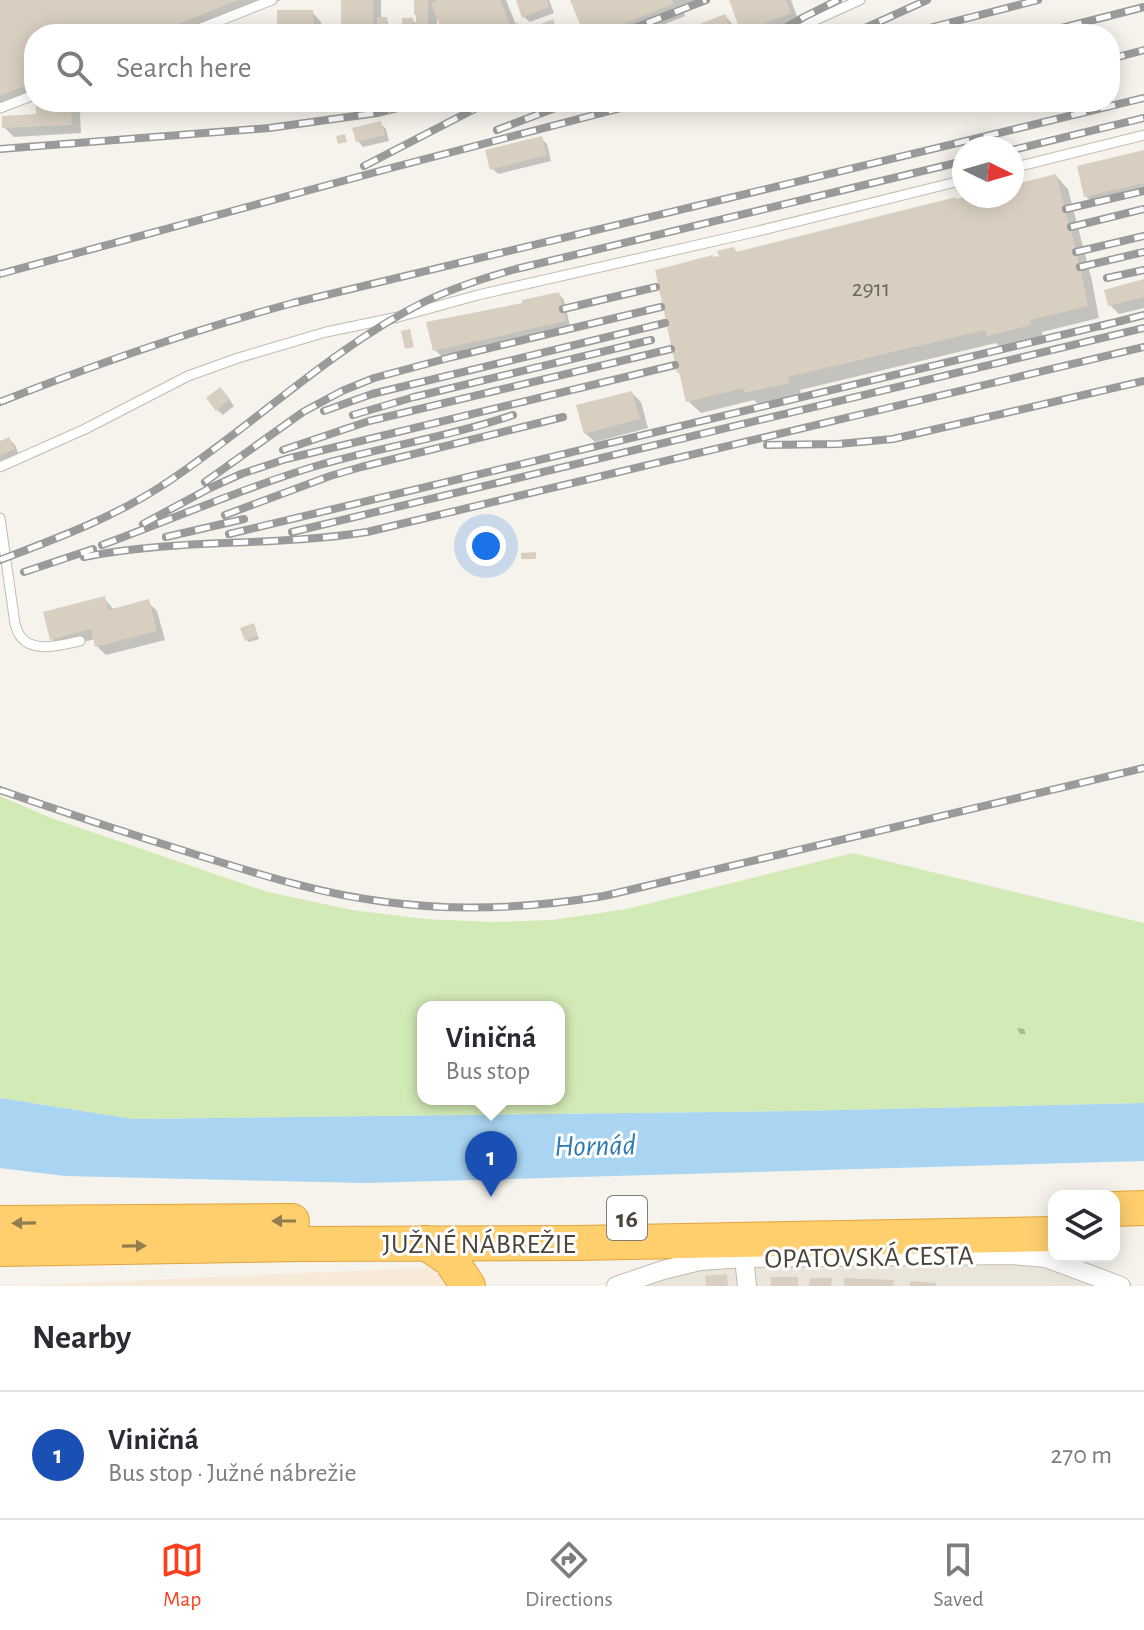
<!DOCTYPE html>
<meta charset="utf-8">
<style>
:root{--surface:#fff;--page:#f2f2f3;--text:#2b2b33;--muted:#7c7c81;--line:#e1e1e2;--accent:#fc3f1d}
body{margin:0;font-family:"Alegreya Sans",sans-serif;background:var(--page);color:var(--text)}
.controls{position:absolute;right:24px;bottom:24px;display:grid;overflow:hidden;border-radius:16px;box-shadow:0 4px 20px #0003}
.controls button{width:72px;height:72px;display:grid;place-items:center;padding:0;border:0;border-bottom:2px solid var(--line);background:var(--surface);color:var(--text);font:40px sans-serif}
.compass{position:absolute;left:952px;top:136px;width:72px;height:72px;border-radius:50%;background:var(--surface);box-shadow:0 4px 20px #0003;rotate:95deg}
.you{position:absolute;left:486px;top:546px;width:28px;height:28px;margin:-20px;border:6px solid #fff;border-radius:50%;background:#1a73e8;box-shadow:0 0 0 12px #1a73e833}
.badge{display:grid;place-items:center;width:52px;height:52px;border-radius:50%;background:var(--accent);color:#fff;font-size:26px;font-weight:700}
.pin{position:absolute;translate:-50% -66px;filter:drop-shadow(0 2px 4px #0008)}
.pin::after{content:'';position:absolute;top:42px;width:28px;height:24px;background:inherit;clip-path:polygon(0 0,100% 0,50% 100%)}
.popup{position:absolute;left:417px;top:1001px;width:148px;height:104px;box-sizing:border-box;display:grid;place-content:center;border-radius:16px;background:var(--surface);filter:drop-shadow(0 2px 6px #0005);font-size:26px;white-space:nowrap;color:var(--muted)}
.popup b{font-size:30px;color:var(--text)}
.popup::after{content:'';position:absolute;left:50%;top:100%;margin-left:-16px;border:16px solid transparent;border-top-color:var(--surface)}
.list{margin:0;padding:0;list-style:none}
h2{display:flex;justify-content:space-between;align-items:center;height:104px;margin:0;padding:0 32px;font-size:34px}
h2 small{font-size:26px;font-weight:400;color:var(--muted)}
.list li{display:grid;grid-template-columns:52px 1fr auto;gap:24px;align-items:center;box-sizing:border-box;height:128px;padding:0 32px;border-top:2px solid var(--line)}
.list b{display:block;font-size:30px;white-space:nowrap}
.list p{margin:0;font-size:26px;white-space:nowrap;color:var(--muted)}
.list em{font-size:26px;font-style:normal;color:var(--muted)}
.icon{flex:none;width:44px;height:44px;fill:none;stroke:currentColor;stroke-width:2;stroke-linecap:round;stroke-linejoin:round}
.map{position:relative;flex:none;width:1144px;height:1286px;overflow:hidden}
.search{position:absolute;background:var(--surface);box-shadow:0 4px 20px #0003;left:24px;right:24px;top:24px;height:88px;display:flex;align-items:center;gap:20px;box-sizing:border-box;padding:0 28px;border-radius:32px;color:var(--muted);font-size:30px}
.sheet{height:232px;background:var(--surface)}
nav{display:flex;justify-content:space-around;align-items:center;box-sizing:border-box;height:112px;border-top:2px solid var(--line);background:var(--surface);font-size:22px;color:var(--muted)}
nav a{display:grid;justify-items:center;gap:4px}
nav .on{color:var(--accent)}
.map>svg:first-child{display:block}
.residential{fill:#eae5da}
.commercial{fill:#f7ead8}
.green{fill:#d2eab5;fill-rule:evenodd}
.water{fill:#a9d4f2}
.shadow{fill:#0003}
.building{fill:#d8cfc1}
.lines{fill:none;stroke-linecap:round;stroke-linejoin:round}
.lane-casing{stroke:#c2bbae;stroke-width:11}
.street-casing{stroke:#c2bbae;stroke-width:20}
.highway-casing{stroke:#e0a43c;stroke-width:36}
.lane{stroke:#fff;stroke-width:9}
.street{stroke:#fff;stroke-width:18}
.highway{stroke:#ffcf6e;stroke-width:34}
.rail-casing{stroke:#9a9a9a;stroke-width:8}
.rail{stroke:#fff;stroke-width:5;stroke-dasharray:15;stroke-linecap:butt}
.oneway{fill:#937c4e}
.labels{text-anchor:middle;stroke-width:6;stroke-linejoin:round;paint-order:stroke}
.number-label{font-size:24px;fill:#6e675b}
.shield{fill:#fff;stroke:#817c74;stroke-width:2}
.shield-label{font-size:26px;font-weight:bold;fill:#4b4439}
.street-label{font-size:28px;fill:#4b4439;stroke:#fff}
.water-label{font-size:30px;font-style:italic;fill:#2e7ab2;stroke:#fff}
</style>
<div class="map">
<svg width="1144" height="1286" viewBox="0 0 1144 1286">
<rect width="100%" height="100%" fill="#f6f3ec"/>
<!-- residential -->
<path class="residential" d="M1012 1255 1121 1286H617L663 1270Z"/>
<!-- commercial -->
<path class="commercial" d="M444 1267 468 1286H10Z"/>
<!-- green -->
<path class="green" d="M0 796 51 818 268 892 352 910 425 919 491 922 552 920 627 909 853 853 1144 923V1103L796 1111 133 1119 0 1098ZM423 1007H559V1099H423Z"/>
<!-- water -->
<path class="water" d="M0 1098 133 1119 796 1111 1144 1103V1161L365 1183 65 1176 0 1168Z"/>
<!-- shadow -->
<path class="shadow" d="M0 0H281L196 34H34V99L0 113Z
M343 0H381V19H386L388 21V34H343Z
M416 0H437V3L444 0H506L516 25 527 34H445L437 12V34H404L412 20 418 25Z
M518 0H549L554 13 530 22 524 17Z
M573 0H708L683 10 685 16 640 34H586Z
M731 0H791L799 22 769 34H746Z
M312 12 321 22 322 34H279Z
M725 16 731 22 735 34H691Z
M190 102H235L191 104Z
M348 102H381V106H352Z
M70 104 80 113 81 133 14 137 4 127Z
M380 123 386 129 389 141 363 147 358 141Z
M541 138 547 144 551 161 498 174 492 168Z
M1144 153V194L1095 206 1086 196Z
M1056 176 1068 189 1092 281 1099 318 1042 332 1043 337 1001 348 996 343 800 390 801 395 759 405 754 400 701 413 688 401 714 259 734 249 738 253 979 196H1012V188Z
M1144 282V308L1119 314 1110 305Z
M559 294 564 300 570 326 483 346 484 350 444 359 435 350 470 317Z
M632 393 641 402 648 428 595 442 585 433Z
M226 395 234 406 223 415 217 410Z
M9 439 15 445 19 455 0 463V443Z
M104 598 114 610 148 602 157 611 165 640 106 655 97 646 95 639 61 648 52 639Z
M253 626 259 639 249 642 247 640Z
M1017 1028 1024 1029 1026 1034H1020Z"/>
<!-- building -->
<path class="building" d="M0 0H238L153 34H34V82L0 96Z
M341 0H373V34H341Z
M414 0H428V34H416V15H414Z
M439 0H500L510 25 517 22 522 34H443L431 3Z
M516 0H547L549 7 522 18Z
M570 0H672L674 4 597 34H584Z
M729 0H786L791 13 741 33Z
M277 10H313V34H277Z
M725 14 732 32 727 34H689L687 29Z
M377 17H387V34H377Z
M402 18H413V34H402Z
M553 19 559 34H537L534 27Z
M71 102 72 125 2 128V116L36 114V103Z
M381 121 385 135 356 142 352 128Z
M345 134 347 142 338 144 336 136Z
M542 136 547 155 490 170 485 150Z
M1144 150V183L1084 197 1077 166Z
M1056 174 1080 267 1088 306 1030 320 1031 325 987 336 985 330 788 377 790 383 744 393 743 388 686 402 679 372 677 373 655 270 713 255V257L719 256 717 251 734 247 736 252 956 197V199L969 196H1012V185Z
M1144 279V297L1108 306 1104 290Z
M559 292 566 321 433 351 426 322 522 303V300Z
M410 329 414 347 405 349 401 331Z
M220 387 230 399 216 411 206 398Z
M632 391 640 419 584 434 576 405Z
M9 437 15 449 0 456V441Z
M536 552V559H521V553Z
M105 596 108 610 149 599 157 631 95 647 91 629 50 640 43 612Z
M254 623 258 636 245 641 240 628Z
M727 1274 728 1286H706L705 1276Z
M771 1277H798V1286H771Z
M810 1278H832L831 1286H809Z
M844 1278 894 1280 893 1286H844Z
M910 1281 936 1283V1286H910Z"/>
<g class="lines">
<defs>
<path id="lane" d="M798 28 860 0
M186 34 272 0
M0 108 34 95
M1012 168 1144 135
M0 467 85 429 188 376 238 358 326 332 398 317 478 295 750 233 964 180
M0 518 15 624C17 629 18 634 21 637 34 654 63 644 80 641"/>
<path id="street" d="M744 1258 747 1286
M616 1286 663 1270 700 1261 744 1258 1012 1255 1046 1258 1121 1286"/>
<path id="highway" d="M1114 1209 1144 1208
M0 1223 292 1221
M426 1243 450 1259 468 1286
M0 1249 300 1244 577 1243 1054 1234"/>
</defs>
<!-- lane casing -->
<use href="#lane" class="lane-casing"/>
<!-- street casing -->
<use href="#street" class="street-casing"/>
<!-- highway casing -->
<use href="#highway" class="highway-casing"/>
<!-- lane -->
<use href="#lane" class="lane"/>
<!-- street -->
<use href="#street" class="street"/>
<!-- highway -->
<use href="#highway" class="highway"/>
<defs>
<path id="rail" d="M619 34 706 0
M775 34 804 17 838 0
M852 34 927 0
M906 34 1038 0
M1038 34 1144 7
M1110 59 1144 50
M497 130 571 102
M0 149 269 128 377 113 421 102
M1012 150 1144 118
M364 166 488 102
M1066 209 1144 191
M1071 227 1144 209
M1076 252 1144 236
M1080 267 1144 252
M0 274 387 169 644 102
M1107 278 1144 270
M563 309 656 287
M1101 326 1144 315
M0 402C96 364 193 330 293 303L1144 98
M324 411 372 394 665 323
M353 415 414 397 651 340
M767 445 838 444 893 439 1144 381
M283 450 369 421 671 349
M205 482 303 412 342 391 374 378 452 357 661 307
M225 515 330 476 361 467 563 417
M143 524 210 488 241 474 286 459 675 365
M292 532 1144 328
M229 534 1112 323
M166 537 244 519
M102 545C173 519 243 488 316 466 381 447 449 437 513 415
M84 557C178 538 273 547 367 532L1144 347
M0 560C55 539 110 519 160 487 250 429 328 350 424 302 453 288 484 278 516 269L964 161
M24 572 93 549
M0 790C63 812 127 833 191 853 255 873 319 894 386 902 460 912 531 908 604 896L1144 768"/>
</defs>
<!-- rail casing -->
<use href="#rail" class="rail-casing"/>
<!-- rail -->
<use href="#rail" class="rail"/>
</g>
<!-- one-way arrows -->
<defs><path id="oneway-solid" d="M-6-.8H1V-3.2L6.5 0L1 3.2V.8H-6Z" transform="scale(2)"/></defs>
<g class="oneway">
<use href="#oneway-solid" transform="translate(284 1221) rotate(180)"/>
<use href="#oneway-solid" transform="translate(24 1223) rotate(179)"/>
<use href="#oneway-solid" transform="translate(134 1246) rotate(-1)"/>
</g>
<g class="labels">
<!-- number labels -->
<g class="number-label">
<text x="871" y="296">2911</text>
</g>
<!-- shield labels -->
<rect class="shield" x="607" y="1196" width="40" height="44" rx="6"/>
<g class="shield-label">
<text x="627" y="1227">16</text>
</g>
<!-- street labels -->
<g class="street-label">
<text x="479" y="1253">JUŽNÉ NÁBREŽIE</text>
<text transform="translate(869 1256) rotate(-1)" y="10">OPATOVSKÁ CESTA</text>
</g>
<!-- water labels -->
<g class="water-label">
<text transform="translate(595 1145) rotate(-1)" y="10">Hornád</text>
</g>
</g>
</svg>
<div class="controls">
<button><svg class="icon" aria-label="layers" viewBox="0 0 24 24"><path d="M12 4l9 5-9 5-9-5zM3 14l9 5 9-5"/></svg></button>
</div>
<svg class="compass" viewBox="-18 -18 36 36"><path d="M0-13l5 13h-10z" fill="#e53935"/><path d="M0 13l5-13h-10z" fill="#7c7c81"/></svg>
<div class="you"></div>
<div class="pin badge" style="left:491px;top:1197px;background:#1a4fb4">1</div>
<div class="popup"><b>Viničná</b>Bus stop</div>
<div class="search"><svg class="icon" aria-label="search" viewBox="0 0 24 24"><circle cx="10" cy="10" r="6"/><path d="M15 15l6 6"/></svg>Search here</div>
</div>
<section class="sheet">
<h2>Nearby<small></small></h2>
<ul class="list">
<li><span class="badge" style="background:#1a4fb4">1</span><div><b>Viničná</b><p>Bus stop · Južné nábrežie</p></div><em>270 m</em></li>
</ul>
</section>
<nav>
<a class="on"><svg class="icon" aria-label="map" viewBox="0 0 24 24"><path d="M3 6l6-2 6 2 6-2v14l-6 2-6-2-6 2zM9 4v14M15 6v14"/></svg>Map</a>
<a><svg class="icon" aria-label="directions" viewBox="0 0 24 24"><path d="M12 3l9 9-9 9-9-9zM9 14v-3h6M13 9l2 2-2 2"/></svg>Directions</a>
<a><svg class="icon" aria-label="saved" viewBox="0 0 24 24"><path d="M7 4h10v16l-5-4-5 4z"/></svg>Saved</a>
</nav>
